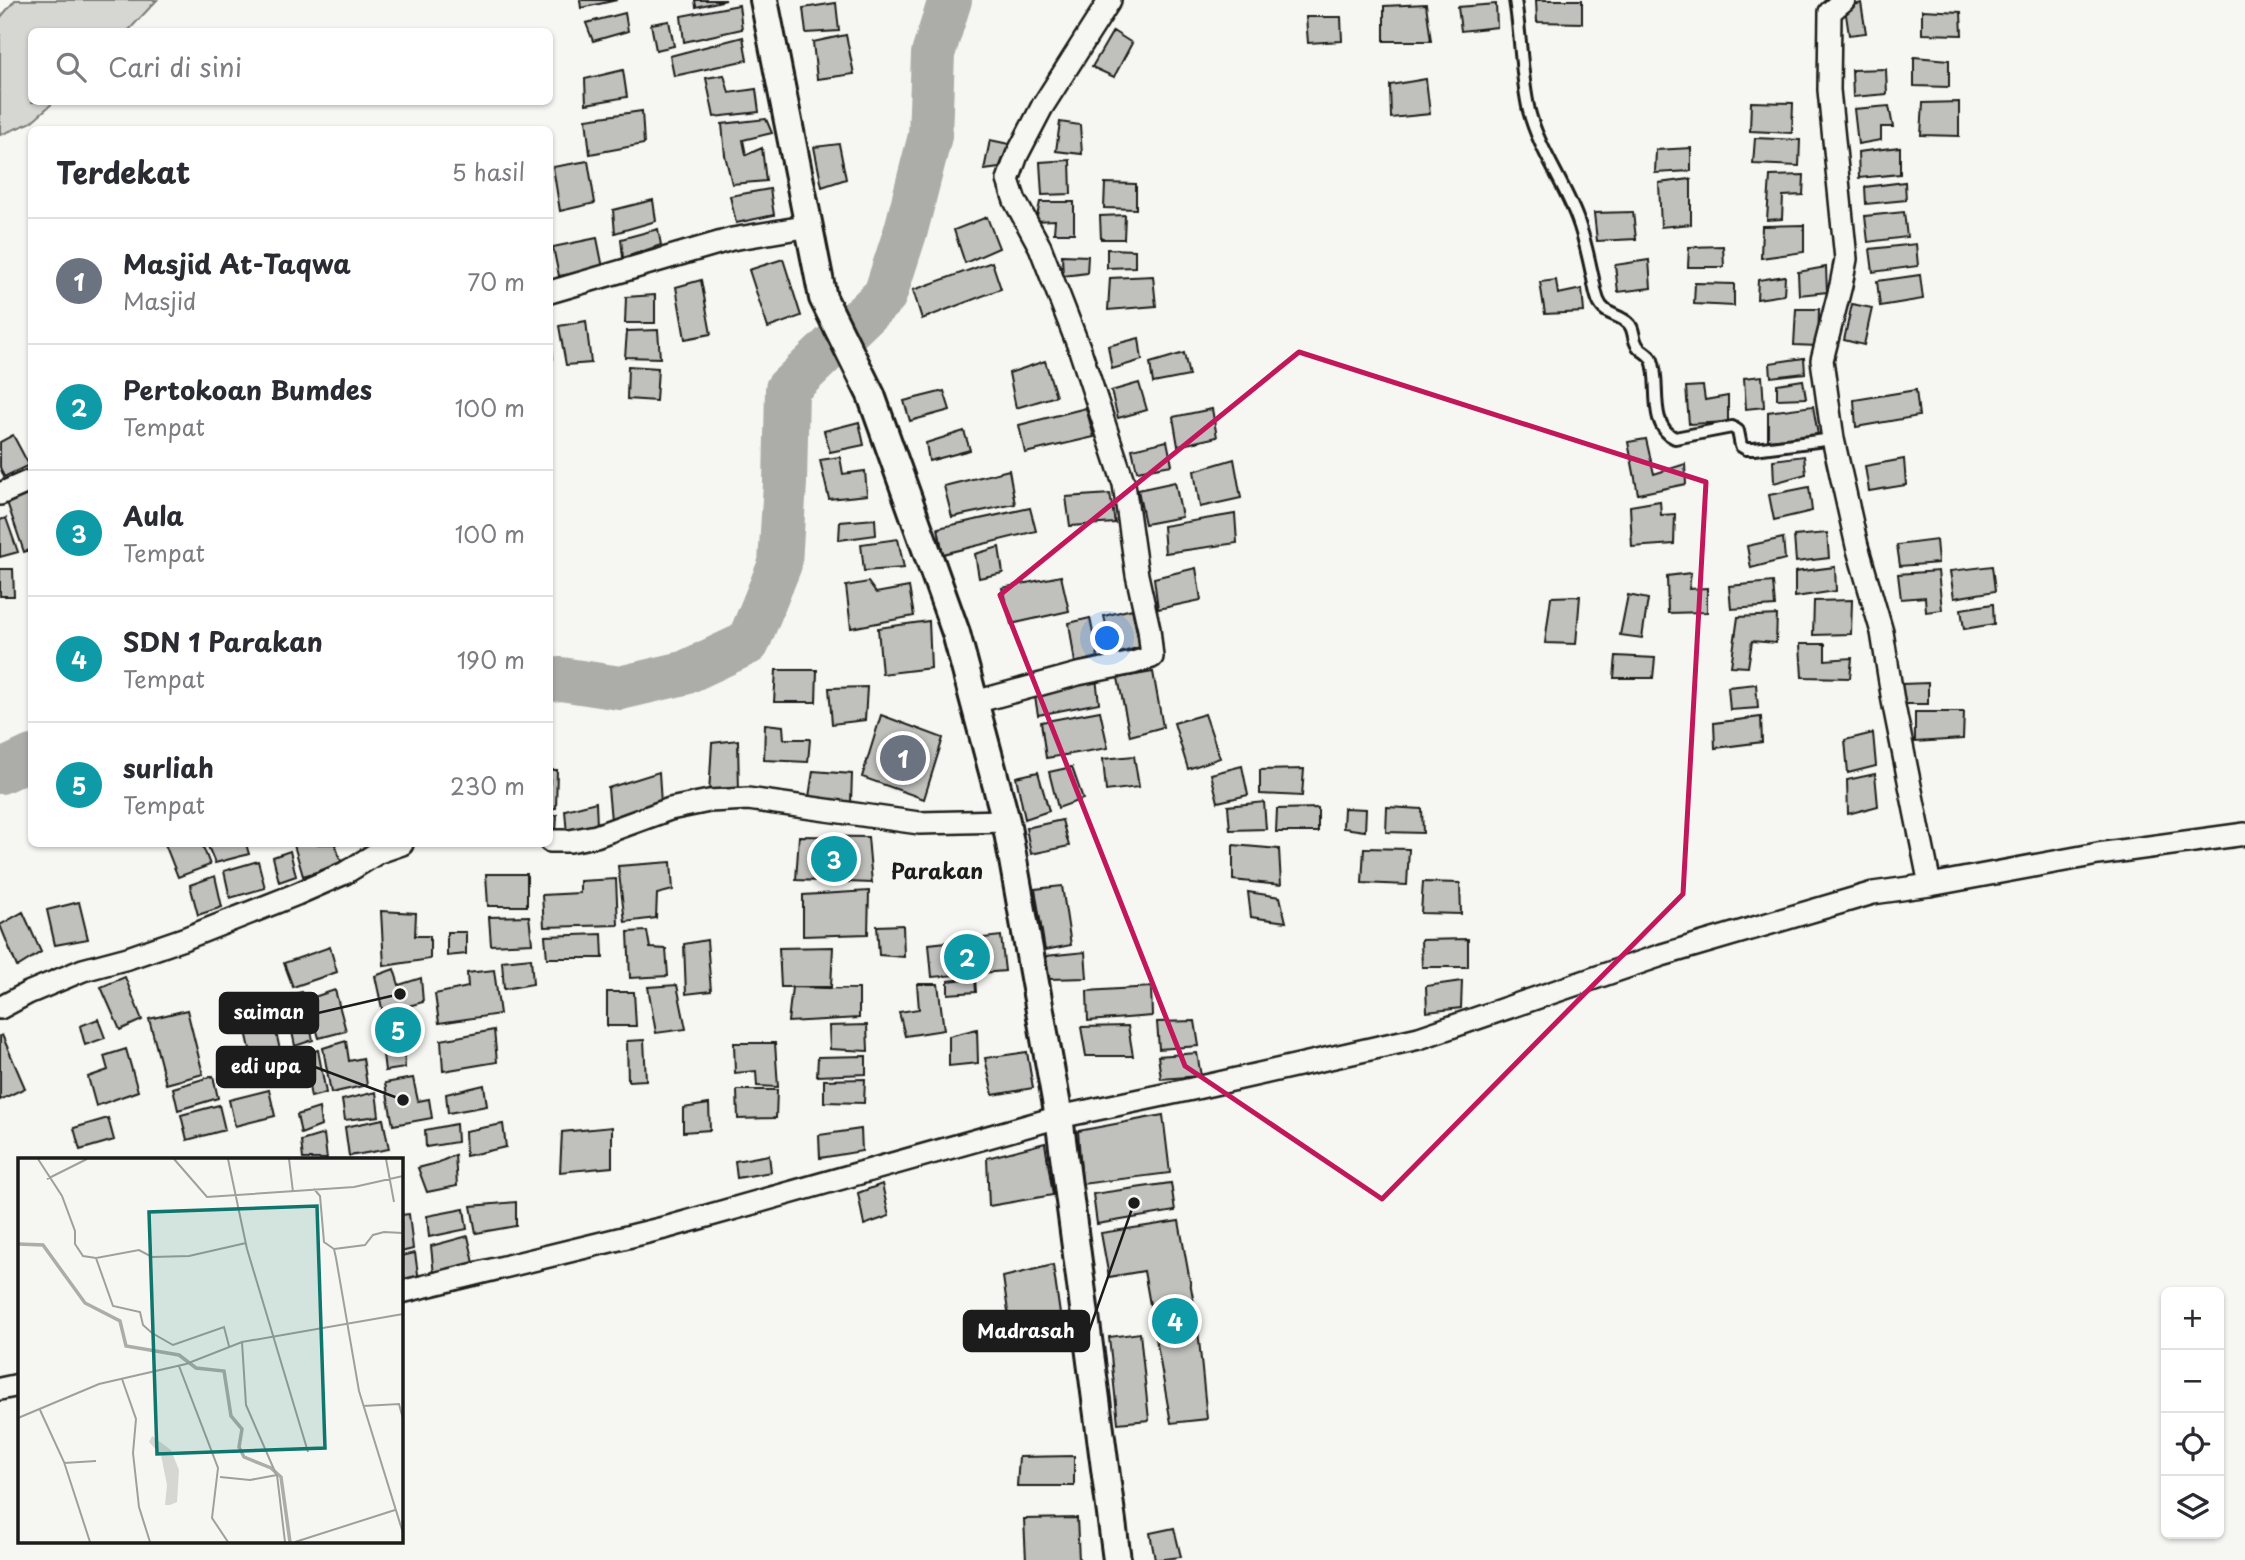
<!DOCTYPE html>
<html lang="id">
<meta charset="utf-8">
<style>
:root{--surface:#fff;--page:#f2f2f3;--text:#2b2b33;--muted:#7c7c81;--line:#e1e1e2;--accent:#1a73e8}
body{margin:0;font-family:"Playpen Sans",sans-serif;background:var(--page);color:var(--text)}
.controls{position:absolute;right:21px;bottom:21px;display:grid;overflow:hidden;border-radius:10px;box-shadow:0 2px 5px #0004}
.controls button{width:63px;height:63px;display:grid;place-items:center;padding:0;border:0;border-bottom:2px solid var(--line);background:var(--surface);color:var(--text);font:35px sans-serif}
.you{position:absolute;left:1108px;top:639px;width:24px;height:24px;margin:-18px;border:5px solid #fff;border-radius:50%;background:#1a73e8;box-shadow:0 0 0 10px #1a73e833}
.badge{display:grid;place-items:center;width:46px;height:46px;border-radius:50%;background:var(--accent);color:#fff;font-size:23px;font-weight:700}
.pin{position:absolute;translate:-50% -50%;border:4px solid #fff;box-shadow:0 2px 7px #0006}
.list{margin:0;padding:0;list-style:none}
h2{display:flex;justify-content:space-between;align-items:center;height:91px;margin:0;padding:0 28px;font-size:30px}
h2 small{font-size:23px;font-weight:400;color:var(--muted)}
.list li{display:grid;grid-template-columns:46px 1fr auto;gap:21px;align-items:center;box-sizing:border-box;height:126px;padding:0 28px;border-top:2px solid var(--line)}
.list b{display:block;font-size:26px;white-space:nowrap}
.list p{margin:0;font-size:23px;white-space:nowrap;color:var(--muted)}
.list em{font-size:23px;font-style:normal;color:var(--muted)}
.icon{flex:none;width:38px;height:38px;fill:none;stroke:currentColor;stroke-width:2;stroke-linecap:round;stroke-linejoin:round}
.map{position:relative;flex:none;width:2245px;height:1560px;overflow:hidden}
.search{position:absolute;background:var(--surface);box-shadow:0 2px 5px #0004;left:28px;top:28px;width:525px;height:77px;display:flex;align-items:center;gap:18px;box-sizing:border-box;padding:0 24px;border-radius:10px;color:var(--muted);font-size:26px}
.panel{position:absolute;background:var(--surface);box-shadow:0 2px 5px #0004;left:28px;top:126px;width:525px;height:721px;border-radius:10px}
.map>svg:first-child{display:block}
.green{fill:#d6d6d2;stroke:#797977;stroke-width:2}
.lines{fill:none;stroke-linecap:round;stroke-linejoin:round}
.river{stroke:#acaca9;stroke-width:44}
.building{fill:#c0c0bd;stroke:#1c1c1c;stroke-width:2}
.service-casing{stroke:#1c1c1c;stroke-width:16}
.minor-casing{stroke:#1c1c1c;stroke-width:26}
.tertiary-casing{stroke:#1c1c1c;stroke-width:32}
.service{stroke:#f6f6f2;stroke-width:10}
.minor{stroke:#f6f6f2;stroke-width:21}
.tertiary{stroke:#f6f6f2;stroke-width:26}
.marked{fill:none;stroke:#c2185b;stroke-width:5;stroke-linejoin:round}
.labels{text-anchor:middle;stroke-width:6;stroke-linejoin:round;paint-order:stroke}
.quarter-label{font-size:21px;font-weight:bold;fill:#1c1c1c;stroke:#f6f6f2}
.inset-river{fill:none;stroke:#acaca9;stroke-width:3.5}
.inset-road{fill:none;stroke:#9f9f9c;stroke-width:2}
.view{fill:#0f766e;fill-opacity:0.15;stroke:#0f766e;stroke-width:3.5}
.inset-edge{fill:none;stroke:#1c1c1c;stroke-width:3.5}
.leader{fill:none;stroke:#1c1c1c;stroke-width:2.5}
.callout-dot{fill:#1c1c1c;stroke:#f6f6f2;stroke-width:2.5}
.callout{fill:#1c1c1c;stroke:#1c1c1c;stroke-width:2.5}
.callout-label{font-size:19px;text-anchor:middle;font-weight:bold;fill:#fff}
</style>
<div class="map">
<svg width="2245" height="1560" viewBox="0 0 2245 1560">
<rect width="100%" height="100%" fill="#f6f6f2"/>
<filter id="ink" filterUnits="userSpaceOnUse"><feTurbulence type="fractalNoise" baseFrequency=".0143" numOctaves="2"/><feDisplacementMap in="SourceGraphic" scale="14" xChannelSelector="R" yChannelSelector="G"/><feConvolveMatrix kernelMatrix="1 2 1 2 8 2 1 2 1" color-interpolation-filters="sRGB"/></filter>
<g filter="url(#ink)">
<!-- green -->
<path class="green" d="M15 0H157L128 31 32 32V102H54L30 123 0 135V18Z"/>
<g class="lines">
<!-- river -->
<path class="river" d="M550 680 561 679 620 688 684 673 748 643 780 564 785 483 787 389 885 295 906 230 930 136 933 54 950 0
M0 772 32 757"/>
</g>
<!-- building -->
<path class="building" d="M580 0H617L581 8Z
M695 0H726L696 7Z
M1536 0H1582V23L1537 22Z
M836 3 839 31 806 33 803 8Z
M1861 3 1866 33 1849 35 1845 8Z
M1426 4 1431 41H1384V6Z
M1496 4 1497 27 1461 31 1458 7Z
M739 5 742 29 684 42 681 16Z
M1922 10 1961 12 1962 35 1922 34Z
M625 13 628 31 593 41 586 23Z
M1306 17H1341L1342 41 1308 43Z
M669 21 674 46 656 50 651 24Z
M1113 31 1132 43 1114 77 1092 67Z
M846 35 854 74 817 79 813 42Z
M743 37 747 60 674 76 670 56Z
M1914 57 1949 60V87L1914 86Z
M1886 69 1887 94 1853 97 1852 70Z
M623 70 627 97 586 104 585 79Z
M724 75 729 93 756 89 759 112 714 117 706 78Z
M1426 79 1430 114 1391 118 1390 85Z
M1751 102 1793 103 1792 133 1750 131Z
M1959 102V136L1921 135 1923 103Z
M1889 106 1893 127H1881V140L1858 144 1854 109Z
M642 111 644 144 590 154 586 119Z
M766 119 772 133 743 140 746 155 762 148 766 181 732 184 725 155 722 124Z
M1060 122 1080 125 1082 154 1056 151Z
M1755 138 1800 140 1799 166 1753 164Z
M990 140 1009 144 999 168 984 170Z
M839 144 846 179 822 187 814 147Z
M1900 147V174L1859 178 1858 152Z
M1691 148V171L1655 173 1656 150Z
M1070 160 1071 194 1042 195 1040 162Z
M588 161 595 203 560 211 553 167Z
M1804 175 1803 195 1783 196 1782 219 1767 220 1770 176Z
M1691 179V224L1661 227 1659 183Z
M1905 182 1906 200 1866 204 1865 187Z
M1105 183 1136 184V209L1104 208Z
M770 189 774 215 736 223 730 196Z
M653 200 656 221 615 233 613 210Z
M1040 202H1074V233H1054L1055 220 1036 221Z
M1633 212 1636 239 1597 241 1594 213Z
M1904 212 1907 237 1868 242 1865 216Z
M1125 215 1124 239H1101L1100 216Z
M987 217 999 248 965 263 954 230Z
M1804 225V252L1761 258 1762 226Z
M658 229 661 245 623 258 621 239Z
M597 238 603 268 559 276 553 247Z
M1916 244 1918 266 1873 272 1870 249Z
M1723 246 1724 267H1688L1689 247Z
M1107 249 1135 250V267L1107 268Z
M1062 255 1088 256 1087 273 1063 276Z
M783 259 801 316 768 328 749 270Z
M1649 260 1651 288 1618 292 1615 265Z
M992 262 1001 289 922 319 913 290Z
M1826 267 1827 292 1799 295 1798 272Z
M1920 275 1923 299 1880 306 1877 281Z
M1153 276 1156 306 1108 310 1110 278Z
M1785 276 1784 295 1757 299 1758 280Z
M701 280 711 334 685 339 676 287Z
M1556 280 1558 294 1582 289 1584 312 1545 314 1540 282Z
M1695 283 1734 284V306L1694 304Z
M655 295V323H625L626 297Z
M1852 304 1872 308 1864 345 1844 340Z
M1796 309H1819L1818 346 1794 345Z
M586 321 591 363 566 365 559 326Z
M550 324 553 359 550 360Z
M658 330 660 358 625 357 627 331Z
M1139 338 1142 360 1112 369 1108 346Z
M1184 353 1189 376 1153 383 1150 363Z
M1804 358 1805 373 1771 377 1770 363Z
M1045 361 1056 396 1016 408 1009 373Z
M628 366 658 368 656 401 627 399Z
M1762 376 1764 407 1746 409 1744 378Z
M1803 380 1806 398 1777 399V384Z
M1139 383 1147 410 1118 418 1111 391Z
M1703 386 1705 400 1728 396V422L1689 424 1686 387Z
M1916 390 1919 416 1856 427 1854 400Z
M944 391 950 410 910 421 904 401Z
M1813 406 1818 435 1768 440V412Z
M1086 408 1094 437 1025 453 1019 425Z
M1212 409 1217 437 1178 446 1173 417Z
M859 422 864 445 830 452 824 431Z
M964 431 970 450 929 461 926 443Z
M13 435 29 465 4 477 0 467V442Z
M1646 439 1654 474 1685 464 1686 484 1638 494 1628 442Z
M1167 441 1172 465 1137 471 1132 449Z
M1804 456 1806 474 1774 483 1773 460Z
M840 457 843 474 865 471 867 495 829 499 820 460Z
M1234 459 1241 498 1200 507 1194 471Z
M1904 459 1906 485 1869 491 1865 466Z
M1009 470 1015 504 952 517 944 486Z
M1175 482 1182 517 1145 524 1138 490Z
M1809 487 1812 511 1774 520 1769 495Z
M32 491V549L24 552 7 502Z
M1110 494 1115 523 1070 526 1066 497Z
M1660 501 1661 515 1675 514 1674 544 1632 547 1630 506Z
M1030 508 1036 531 943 554 938 528Z
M1235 514 1237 543 1165 553 1163 526Z
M6 518 18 552 0 557V520Z
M875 519 876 535 839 540 840 522Z
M1827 533 1829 558 1796 562 1794 536Z
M1783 538 1785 559 1751 568 1747 546Z
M898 539 904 568 864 571 861 544Z
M1936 540 1938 563 1900 566 1897 545Z
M999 547 1003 573 979 578 975 554Z
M1992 566 1995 591 1954 598 1950 571Z
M1835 567 1836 591 1795 597V572Z
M1196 568 1201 600 1158 609 1154 578Z
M0 569H13L14 596H0Z
M1938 571 1942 610 1926 612 1925 597 1901 599 1898 574Z
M1691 573 1689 589 1707 588V612L1668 613 1667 576Z
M1061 576 1069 611 1011 624 1002 588Z
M868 582 876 593 909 587 914 616 851 628 846 586Z
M1773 582 1775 606 1731 609 1729 586Z
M1628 595 1648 599 1642 638 1620 635Z
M1580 596 1576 644 1545 643 1551 597Z
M1852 600 1851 634 1813 635 1814 601Z
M1993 604 1994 624 1964 629 1961 609Z
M1132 609 1140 647 1113 655 1104 616Z
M1777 615 1776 643 1752 641 1748 667 1731 666 1738 617Z
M1090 618 1098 657 1075 663 1069 623Z
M929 621 931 668 882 674 878 628Z
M1800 644H1825V660L1852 658 1850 678 1802 677Z
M1616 656 1655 658 1653 678H1614Z
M776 670H817L816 702H774Z
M1153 672 1163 727 1130 736 1118 678Z
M1096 678 1099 703 1038 715 1034 691Z
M1928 683V704H1901V684Z
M1756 684 1758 708 1730 710 1728 687Z
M867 687 865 720 832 724 829 688Z
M1100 711 1108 748 1046 758 1041 722Z
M1915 712H1964L1963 739 1915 742Z
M1205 714 1220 758 1188 769 1174 723Z
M881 715 943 738 924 799 862 777Z
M1761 717 1762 742 1715 748 1714 723Z
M765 724 783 726 784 739H810L808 762 764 760Z
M1873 733 1876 766 1848 773 1845 740Z
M738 740 739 793 709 794 712 743Z
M1134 756 1139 787 1106 791 1103 759Z
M1242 766 1248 795 1218 802 1211 774Z
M1072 767 1083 799 1058 808 1049 772Z
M1304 769 1302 796 1260 794V770Z
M550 770H557L556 808 550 809Z
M813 771 852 774 851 803 809 797Z
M659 772 661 804 611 820 608 788Z
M1038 772 1049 811 1025 819 1016 777Z
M1875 774 1878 806 1848 814 1847 780Z
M596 802 597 826 567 835 565 810Z
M1264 802 1266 829 1230 830 1228 806Z
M1387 807 1422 809 1423 833 1386 832Z
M1318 808V832H1276L1277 809Z
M1344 808 1366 809 1365 831 1343 828Z
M557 815 556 833H550V816Z
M1062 820 1069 846 1031 854 1026 828Z
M799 836 868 837 872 883 796 880Z
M165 844H202L210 865 178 877Z
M207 844H246L249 854 215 863Z
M298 844H335L342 864 303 876 294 845Z
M1233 845 1279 849 1281 885 1233 880Z
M1364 848 1409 849 1407 885 1362 883Z
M290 851 296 876 279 882 273 857Z
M258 861 265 888 230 898 224 871Z
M671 862 673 890 657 894 656 918 625 922 618 866Z
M486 874H527V906H488Z
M215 876 222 907 198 915 190 885Z
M616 879 618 925 544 927 542 895 580 893V881Z
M1423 882 1460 883 1461 914 1421 913Z
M1062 886 1071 945 1045 950 1035 889Z
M869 891 868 934 803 936V895Z
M1248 892 1280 897 1286 922 1251 917Z
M79 902 88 939 55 945 47 910Z
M381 911 416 913 415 936H430V959L384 966Z
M23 912 41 952 17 967 0 925Z
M529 916 532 943 491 945 489 917Z
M903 925 904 957 879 955 877 926Z
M647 931 650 948 666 949 668 976 630 978 628 932Z
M447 932H466V954L447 956Z
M602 934 603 958H547L545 936Z
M1001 936 1005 971 932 977 929 944Z
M1468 939V967H1422L1421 940Z
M707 940 711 991 686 994 684 944Z
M330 947 337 972 293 987 284 963Z
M833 947 831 987H781L779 948Z
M1085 952 1087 978 1049 979 1046 956Z
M531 958 533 984 504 989 502 961Z
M394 969 399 985 421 978 423 1002 383 1013 375 976Z
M494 970 500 1014 439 1023 435 994 468 987 467 973Z
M125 977 142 1020 120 1030 101 987Z
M975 978 976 992 948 994V981Z
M1462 981 1461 1008 1427 1012 1426 986Z
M917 984H938L944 1030 905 1036 899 1012 919 1009Z
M677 985 686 1029 656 1033 648 987Z
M792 987 859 989V1018L788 1022Z
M1151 987 1152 1016 1088 1021 1087 991Z
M335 990 346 1031 319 1038 308 999Z
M302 992 313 1040 295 1046 288 1013 279 1015 275 999Z
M607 992H634L636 1026H607Z
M187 1010 203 1074 166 1084 149 1019Z
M413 1011 417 1042 404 1044 405 1068 385 1071 379 1019Z
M272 1014 280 1050 252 1058 244 1022Z
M98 1019 105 1038 85 1045 80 1026Z
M1195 1021 1199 1046 1159 1049 1157 1022Z
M867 1025 868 1051 830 1049 829 1026Z
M1128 1026 1133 1056H1086L1081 1027Z
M977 1029 978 1063 949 1066V1036Z
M494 1030 497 1062 443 1071 441 1040Z
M2 1035 25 1088 0 1100V1036Z
M644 1040 646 1080 628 1081 627 1041Z
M346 1041 349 1061 363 1058 367 1085 331 1093 323 1048Z
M734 1043H775L778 1087 757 1086 756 1071 735 1073Z
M126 1049 138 1091 96 1106 88 1077 108 1070 104 1056Z
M318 1050 326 1093 311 1097 303 1054Z
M1027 1052 1033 1088 993 1095 985 1058Z
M1197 1053 1201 1076 1161 1079 1158 1056Z
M866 1056V1074L817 1076 818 1057Z
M213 1076 218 1098 178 1110 173 1088Z
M413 1078 418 1101 429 1099 432 1118 393 1125 385 1083Z
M865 1079 864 1103 824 1102V1080Z
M484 1085 487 1106 448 1113 446 1094Z
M269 1090 275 1116 235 1126 229 1100Z
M737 1090H777L776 1118 738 1119Z
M376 1092 379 1116 345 1120 342 1100Z
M709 1104 710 1130 683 1132V1108Z
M219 1105 225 1130 187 1140 181 1115Z
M319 1108 321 1126 301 1134 297 1115Z
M1163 1115 1170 1173 1082 1184 1078 1131Z
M108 1118 114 1140 80 1150 74 1128Z
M383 1119 389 1149 349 1156 345 1127Z
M456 1124 457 1142 426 1147 425 1130Z
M503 1124 506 1147 466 1156 465 1131Z
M612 1127V1167L560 1172 562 1132Z
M861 1129 862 1151 820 1158 819 1135Z
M324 1134 327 1159H303L301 1141Z
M1045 1143 1053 1195 989 1206 987 1158Z
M455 1155 457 1186 427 1192 418 1168 437 1163Z
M769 1155 771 1172 737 1178 735 1161Z
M1171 1183 1175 1211 1097 1224 1093 1194Z
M882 1184 889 1216 864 1225 858 1193Z
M516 1202V1226L476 1233 471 1206Z
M464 1209 467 1229 429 1237 427 1216Z
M409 1214 413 1249 401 1252V1215Z
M1179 1221 1197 1320 1207 1419 1171 1423 1144 1271 1109 1277 1101 1233Z
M468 1236 474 1263 434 1275 431 1246Z
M415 1253 419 1281 401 1284V1256Z
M1053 1265 1060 1314 1010 1325 1003 1277Z
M1140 1333 1149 1420 1118 1423 1109 1337Z
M1074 1456V1486H1017L1019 1457Z
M1077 1518 1079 1560H1026L1024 1519Z
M1174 1528 1181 1557 1155 1560 1150 1533Z"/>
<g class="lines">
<defs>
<path id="service" d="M1515 0C1521 36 1521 77 1529 111 1539 149 1563 181 1577 218 1584 236 1588 255 1592 274 1594 283 1595 292 1598 300 1603 314 1616 314 1627 322 1635 328 1632 337 1637 345 1640 351 1649 353 1652 360 1661 382 1647 425 1675 438L1732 427 1738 431 1741 446 1746 449H1754L1833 439"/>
<path id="minor" d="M1844 0 1830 12 1829 90 1846 259 1841 285 1822 360 1833 439 1857 546 1882 632 1893 701 1930 885
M550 292 732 239 810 226
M0 494 32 480
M975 702 1078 674 1133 663 1152 657 1149 629 1137 575 1124 484 1080 350 1040 247 1015 201 1008 180 1017 155 1042 107 1110 0
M550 841H570L596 836 670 809 709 801 748 799 919 823 1006 821
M0 1008 28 993 83 970 128 958 186 938 297 894 345 873 379 852 402 844
M401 1292 668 1227 1059 1117 1192 1089 1419 1038 1662 955 1873 893 1930 885 2098 854 2245 834
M0 1389 19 1385"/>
<path id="tertiary" d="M764 0 823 298 871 395 956 633 1006 821 1059 1117 1117 1560"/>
</defs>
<!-- service casing -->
<use href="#service" class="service-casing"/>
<!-- minor casing -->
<use href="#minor" class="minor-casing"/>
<!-- tertiary casing -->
<use href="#tertiary" class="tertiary-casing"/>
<!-- service -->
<use href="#service" class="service"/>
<!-- minor -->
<use href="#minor" class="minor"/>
<!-- tertiary -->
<use href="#tertiary" class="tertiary"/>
</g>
</g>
<!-- marked area -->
<path class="marked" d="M1299 352 1706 482 1683 894 1382 1199 1185 1066 1000 595Z"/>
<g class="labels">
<!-- quarter labels -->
<g class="quarter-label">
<text x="937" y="879">Parakan</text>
</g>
</g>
<!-- overview -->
<g transform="translate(18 1158)">
<rect width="385" height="385" fill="#f6f6f2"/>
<path d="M134 278 153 292 161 312 159 344 152 347H147L149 327 143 297 131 284Z" fill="#d6d6d2"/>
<path class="inset-river" d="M0 86 25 87 67 145 102 163 108 188 161 197 178 210 206 213 213 258 224 271 221 289 226 299 253 310 263 319 272 384"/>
<path class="inset-road" d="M20 1 44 38 57 73V86L65 98 78 100M156 1 189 39 336 29 385 18M210 1 229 91 290 294M271 1 275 34M368 1 376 44M29 21 69 1M296 31 302 38 306 84 316 91 318 100 341 233 385 375M316 91 347 87 355 77 366 74 385 75M224 184 228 247 258 316M211 188 206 169 155 187 134 175 125 167 122 154 95 148 78 100 121 92 134 99 171 98 228 85M161 208 200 310 194 360 210 384M104 221 118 261 115 295 121 349 132 384M345 248 381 246 385 261M22 252 46 304 72 384M0 260 81 226 168 206 224 184 385 156M46 305 78 303M202 319 232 322 259 317 267 384M277 384 377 352"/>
<path class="view" d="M299 48 307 290 139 296 131 54Z"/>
<rect width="385" height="385" class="inset-edge"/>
</g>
<!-- callouts -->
<path class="leader" d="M400 994L318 1013M403 1100L315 1067M1134 1203L1089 1331"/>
<g class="callout-dot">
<circle cx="400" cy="994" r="7"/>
<circle cx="403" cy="1100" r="7"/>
<circle cx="1134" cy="1203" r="7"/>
</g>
<g class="callout">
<rect x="220" y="993" width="98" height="40" rx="7"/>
<rect x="217" y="1047" width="98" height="40" rx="7"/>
<rect x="964" y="1311" width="125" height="40" rx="7"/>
</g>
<g class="callout-label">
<text x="269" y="1019">saiman</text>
<text x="266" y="1073">edi upa</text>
<text x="1026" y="1338">Madrasah</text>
</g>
</svg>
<div class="controls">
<button>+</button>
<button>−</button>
<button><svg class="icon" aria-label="locate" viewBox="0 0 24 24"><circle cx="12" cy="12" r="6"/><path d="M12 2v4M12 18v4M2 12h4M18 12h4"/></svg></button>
<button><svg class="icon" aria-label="layers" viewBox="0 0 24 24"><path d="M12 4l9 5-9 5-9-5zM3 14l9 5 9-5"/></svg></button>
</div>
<div class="you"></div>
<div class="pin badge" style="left:903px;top:758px;background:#6b7280">1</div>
<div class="pin badge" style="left:967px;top:957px;background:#0f9aa8">2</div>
<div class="pin badge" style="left:834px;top:859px;background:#0f9aa8">3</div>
<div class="pin badge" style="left:1175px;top:1321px;background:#0f9aa8">4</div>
<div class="pin badge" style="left:398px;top:1030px;background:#0f9aa8">5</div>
<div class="search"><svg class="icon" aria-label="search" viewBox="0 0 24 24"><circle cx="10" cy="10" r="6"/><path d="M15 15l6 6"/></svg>Cari di sini</div>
<section class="panel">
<h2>Terdekat<small>5 hasil</small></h2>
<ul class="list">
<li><span class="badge" style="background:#6b7280">1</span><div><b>Masjid At-Taqwa</b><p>Masjid</p></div><em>70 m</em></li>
<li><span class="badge" style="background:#0f9aa8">2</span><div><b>Pertokoan Bumdes</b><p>Tempat</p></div><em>100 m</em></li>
<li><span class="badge" style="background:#0f9aa8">3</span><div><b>Aula</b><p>Tempat</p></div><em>100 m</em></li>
<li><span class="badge" style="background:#0f9aa8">4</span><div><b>SDN 1 Parakan</b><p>Tempat</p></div><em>190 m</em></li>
<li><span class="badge" style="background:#0f9aa8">5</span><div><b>surliah</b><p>Tempat</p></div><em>230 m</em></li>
</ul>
</section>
</div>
